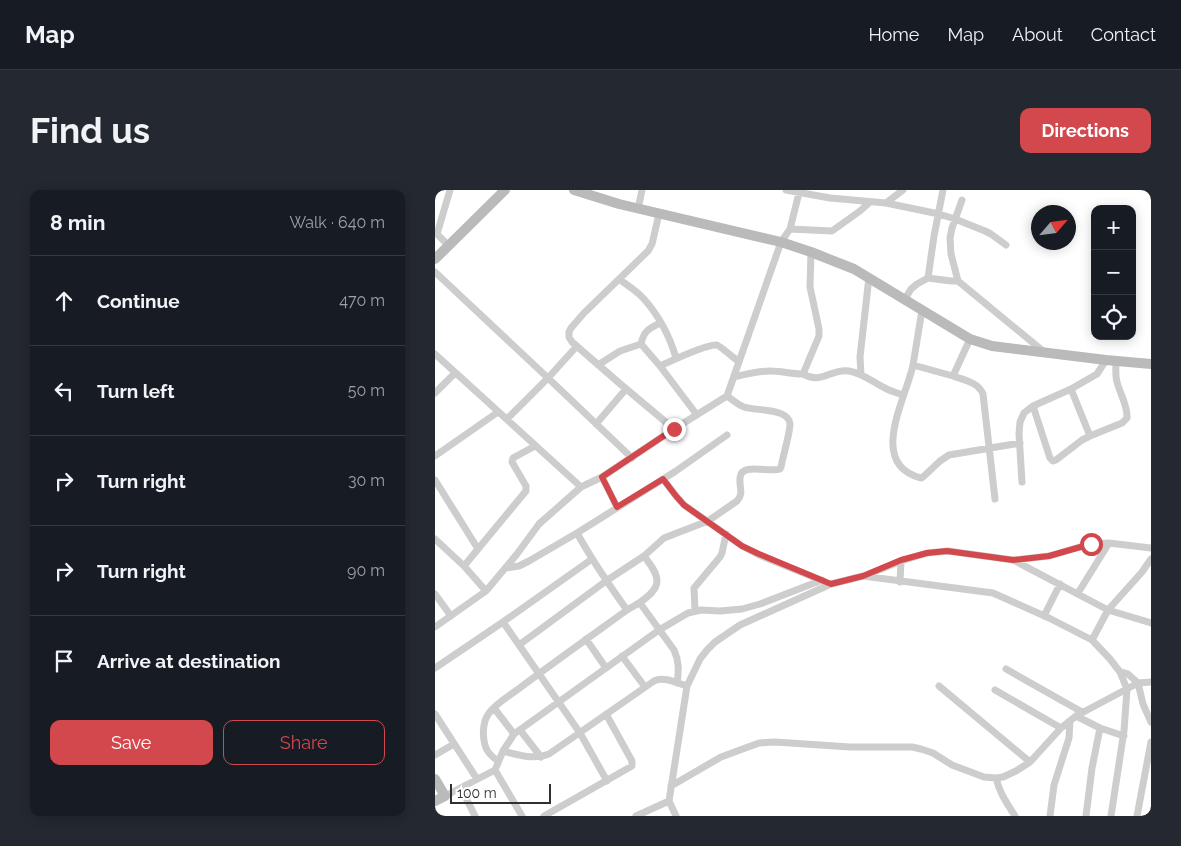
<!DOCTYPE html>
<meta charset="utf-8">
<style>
:root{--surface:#171b24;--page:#242831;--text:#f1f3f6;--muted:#9ea1a6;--line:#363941;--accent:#d2484d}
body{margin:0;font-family:Raleway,sans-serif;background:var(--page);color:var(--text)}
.controls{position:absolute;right:15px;top:15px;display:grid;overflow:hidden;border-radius:10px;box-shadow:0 2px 12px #0003}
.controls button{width:45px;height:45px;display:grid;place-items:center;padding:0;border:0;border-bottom:1px solid var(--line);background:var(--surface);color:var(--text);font:25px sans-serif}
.compass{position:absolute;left:596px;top:15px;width:45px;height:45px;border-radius:50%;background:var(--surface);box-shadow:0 2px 12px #0003;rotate:62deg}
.scale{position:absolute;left:15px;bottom:12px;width:101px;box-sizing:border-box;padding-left:5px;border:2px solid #303030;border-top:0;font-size:14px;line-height:18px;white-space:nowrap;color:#303030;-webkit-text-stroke:4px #fff;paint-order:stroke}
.stop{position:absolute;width:15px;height:15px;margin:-11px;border:4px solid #d2484d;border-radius:50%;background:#fff}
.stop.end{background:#d2484d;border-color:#fff;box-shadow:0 1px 5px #0008}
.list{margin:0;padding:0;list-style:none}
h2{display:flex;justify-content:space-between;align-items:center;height:65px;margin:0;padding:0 20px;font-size:21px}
h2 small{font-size:16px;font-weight:400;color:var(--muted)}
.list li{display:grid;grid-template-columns:32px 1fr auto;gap:15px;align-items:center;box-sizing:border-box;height:90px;padding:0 20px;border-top:1px solid var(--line)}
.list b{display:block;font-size:19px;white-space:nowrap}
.list em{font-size:16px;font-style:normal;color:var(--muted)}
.actions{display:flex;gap:10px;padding:15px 20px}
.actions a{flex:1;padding:11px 0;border:1px solid var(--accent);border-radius:10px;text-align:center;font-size:18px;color:var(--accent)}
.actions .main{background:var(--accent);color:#fff}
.icon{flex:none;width:28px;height:28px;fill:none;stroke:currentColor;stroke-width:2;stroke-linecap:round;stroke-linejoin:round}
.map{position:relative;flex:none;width:716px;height:626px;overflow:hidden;border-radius:10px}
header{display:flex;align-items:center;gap:30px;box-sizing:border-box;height:70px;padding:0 25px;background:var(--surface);border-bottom:1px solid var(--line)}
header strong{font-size:24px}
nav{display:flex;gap:28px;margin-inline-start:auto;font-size:18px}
.intro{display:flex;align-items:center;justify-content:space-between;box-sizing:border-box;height:120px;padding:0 30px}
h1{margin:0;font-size:35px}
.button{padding:12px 22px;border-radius:10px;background:var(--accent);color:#fff;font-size:18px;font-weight:700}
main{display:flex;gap:30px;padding:0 30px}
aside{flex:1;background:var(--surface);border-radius:10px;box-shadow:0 2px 12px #0003}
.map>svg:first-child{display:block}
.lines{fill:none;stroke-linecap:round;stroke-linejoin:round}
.street{stroke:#cdcdcd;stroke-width:7}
.secondary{stroke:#bababa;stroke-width:10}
.route{stroke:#d2484d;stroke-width:6}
</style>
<header>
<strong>Map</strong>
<nav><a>Home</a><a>Map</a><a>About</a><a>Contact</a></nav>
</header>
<div class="intro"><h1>Find us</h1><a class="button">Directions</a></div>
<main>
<aside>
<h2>8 min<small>Walk · 640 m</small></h2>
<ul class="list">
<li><svg class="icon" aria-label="ahead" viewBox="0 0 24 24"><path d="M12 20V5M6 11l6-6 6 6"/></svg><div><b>Continue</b></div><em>470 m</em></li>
<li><svg class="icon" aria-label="left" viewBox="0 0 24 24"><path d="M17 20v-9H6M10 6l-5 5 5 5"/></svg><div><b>Turn left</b></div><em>50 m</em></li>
<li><svg class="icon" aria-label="right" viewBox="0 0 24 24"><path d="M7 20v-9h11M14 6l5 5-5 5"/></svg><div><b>Turn right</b></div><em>30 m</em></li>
<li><svg class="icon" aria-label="right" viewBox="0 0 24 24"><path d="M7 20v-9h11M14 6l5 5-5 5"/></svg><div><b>Turn right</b></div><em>90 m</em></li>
<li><svg class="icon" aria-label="arrive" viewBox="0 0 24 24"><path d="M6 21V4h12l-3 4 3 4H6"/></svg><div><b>Arrive at destination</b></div></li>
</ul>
<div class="actions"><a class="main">Save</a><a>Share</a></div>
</aside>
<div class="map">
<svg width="716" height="626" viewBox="0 0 716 626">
<rect width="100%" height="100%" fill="#fff"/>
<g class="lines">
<!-- street -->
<path class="street" d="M351 0 395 8 451 13 504 24 520 29 550 41 556 44 571 55
M527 10 517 38 515 48 516 64 523 91 608 161
M451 13 468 0
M203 19 207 0
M224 24 217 54 213 61 149 123 136 138 134 142V147L137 152 183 192 239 239
M355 39 397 41 425 21 435 12
M0 42 13 55
M2 44 15 0
M0 82 113 188 197 268
M493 88 499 46 508 0
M184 89C192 95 202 101 209 109 224 126 235 147 241 168
M470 109 476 99 482 94 493 88 516 91H523
M535 149 518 186C529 190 543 192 548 204L560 309
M206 154C209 140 214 139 225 133
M0 164 146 297
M163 175 185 161 206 154 225 176 262 225
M478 175 487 120
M225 176C236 171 271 154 282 155 285 156 300 169 304 172
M368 184C387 195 396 178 414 181 427 183 438 192 450 198 455 201 462 203 468 205
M426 184 425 167 434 87
M518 186 478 175C471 209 432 274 486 288L488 287 505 271 514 265 585 253
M299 187C311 184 323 181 335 181 346 181 357 184 368 184L384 146V139L375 97 376 62
M636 199 655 246
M0 203 20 183
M598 216 615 268 618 271 621 270 647 250 655 246 687 233 692 228C693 216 685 204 682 192 680 185 681 178 681 171
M72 229 113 188 142 156
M161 234 191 199
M0 266 63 222
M167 287 182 317
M228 289 241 306 249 315 307 356 324 365 388 391
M0 290 43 359
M587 292 584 244 585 232 589 223 598 216 636 199 662 184 671 170
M0 349 29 376 51 401
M674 353 655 354 614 366 578 370 673 420 716 433
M209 366 229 348 273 331 302 311C309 304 304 297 305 288 306 272 334 283 345 279L346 277C348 266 355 243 355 234 354 218 321 221 309 217 303 215 298 210 292 206
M29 376 91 301V296L77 272 78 268 100 256
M71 378 84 376 94 371 142 343
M429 386 466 371 492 363 513 361 578 370
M465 392 466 371
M643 403 674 353 716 358
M0 404 16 426
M205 413 239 460C244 471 244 480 242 493
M260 421 259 398 285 367 287 363 291 344
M609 426 625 394
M68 432 145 543 172 591
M0 437 51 401 82 364 104 334 146 297 167 287 239 239 292 206 346 52 355 39 364 3
M151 449 171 478
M657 450 673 420 707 382 716 369
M84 455 171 391 209 366C214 373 222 382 222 391 222 404 201 415 192 420 174 395 157 370 142 343L241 281 292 245
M187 466 210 497
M0 478 68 432 157 369
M571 479 647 522
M685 482 693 484 703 493 708 514 716 532
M504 496 595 572
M560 500 626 538
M59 518 79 544
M0 524 42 589
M641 526 665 538 689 546
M85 540 106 567
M68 561C83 565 99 570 114 564L219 491C229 486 242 493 252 496
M0 565 19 554
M63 571C60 569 57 567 54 563 47 554 46 534 54 523 61 513 76 505 86 497 121 471 156 446 192 420
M561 588C565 604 572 613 580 626
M236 596 286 567 324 553 340 552 415 557H477L486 559 498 563 517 575 549 587 561 588 568 587 581 581 595 572 626 538 641 526 703 493 716 492
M26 598 40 626
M10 606 60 580
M87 626 60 580 68 561 79 544 224 440 253 423 266 420 285 421 307 419 325 414 387 390
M109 626 197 576V571L171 524
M201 626 234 611
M241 626 234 611 252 496 265 469 272 460 280 452 305 435 396 394 428 386 558 403 614 428 657 450 675 469 685 482 692 499 689 541 676 626
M615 626 619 595 634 548 635 531
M651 626 657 578 665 538
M702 626 716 552"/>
<!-- secondary -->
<path class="secondary" d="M139 0 184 14 346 52 376 62 419 79 535 149 557 156 671 170 716 174
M0 69 70 0
M0 589 10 606 0 611"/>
</g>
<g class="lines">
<!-- route -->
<path class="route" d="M239 239 167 287 182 317 228 289 241 306 249 315 307 356 324 364 396 394 428 386 466 370 492 363 512 361 578 370 614 366 656 354"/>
</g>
</svg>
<div class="controls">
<button>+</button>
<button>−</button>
<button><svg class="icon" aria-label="locate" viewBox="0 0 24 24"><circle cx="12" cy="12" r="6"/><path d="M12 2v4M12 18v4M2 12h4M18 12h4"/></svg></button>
</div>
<svg class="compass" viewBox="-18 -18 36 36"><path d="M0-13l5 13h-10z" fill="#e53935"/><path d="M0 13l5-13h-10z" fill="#9ea1a6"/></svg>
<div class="scale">100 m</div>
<div class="stop" style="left:656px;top:354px"></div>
<div class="stop end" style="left:239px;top:239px"></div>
</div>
</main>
